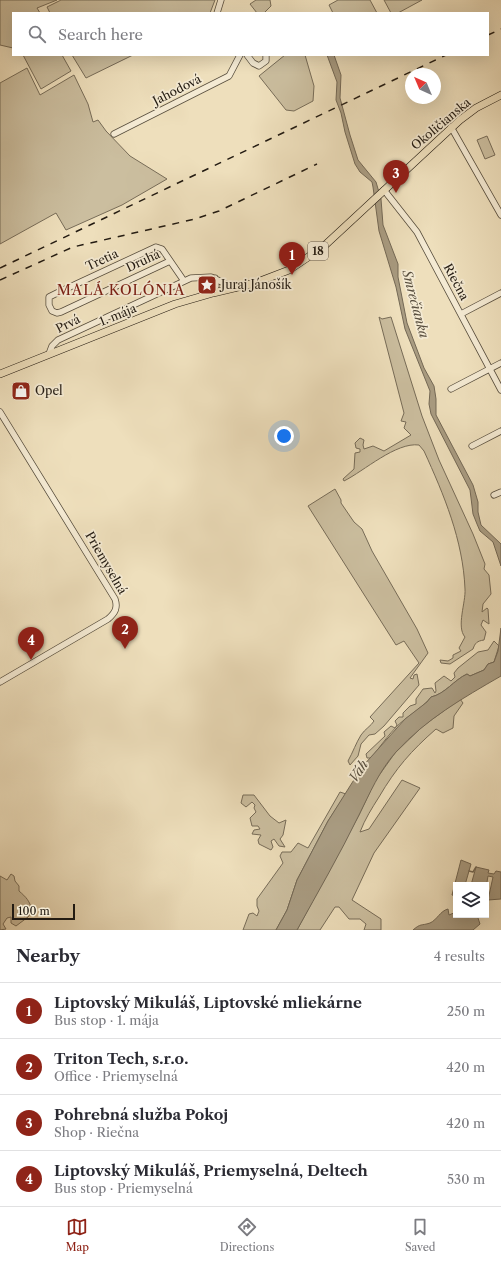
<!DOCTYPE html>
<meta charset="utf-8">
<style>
:root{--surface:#fff;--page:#f2f2f3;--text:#2b2b33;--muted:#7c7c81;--line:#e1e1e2;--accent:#8f2418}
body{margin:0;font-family:"Libre Caslon Text",serif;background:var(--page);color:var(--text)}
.controls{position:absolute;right:12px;bottom:12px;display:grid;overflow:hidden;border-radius:0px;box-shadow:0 4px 16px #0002}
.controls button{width:36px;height:36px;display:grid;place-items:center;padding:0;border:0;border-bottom:1px solid var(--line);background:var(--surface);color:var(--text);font:20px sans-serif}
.compass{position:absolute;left:405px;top:68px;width:36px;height:36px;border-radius:50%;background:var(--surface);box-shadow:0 4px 16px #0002;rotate:316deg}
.scale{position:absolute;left:12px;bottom:10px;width:63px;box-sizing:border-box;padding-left:4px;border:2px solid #231b12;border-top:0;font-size:11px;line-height:14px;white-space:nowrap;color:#231b12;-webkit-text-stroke:3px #f4ead3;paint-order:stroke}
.you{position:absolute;left:284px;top:436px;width:14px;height:14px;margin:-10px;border:3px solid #fff;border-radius:50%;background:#1a73e8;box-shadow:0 0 0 6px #1a73e833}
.badge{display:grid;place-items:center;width:26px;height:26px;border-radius:50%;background:var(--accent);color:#fff;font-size:13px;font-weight:700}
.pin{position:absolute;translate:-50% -33px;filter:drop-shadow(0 1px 2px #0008)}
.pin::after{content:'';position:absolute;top:21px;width:14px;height:12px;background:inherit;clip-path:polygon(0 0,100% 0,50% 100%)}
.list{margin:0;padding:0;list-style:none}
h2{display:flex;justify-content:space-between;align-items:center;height:52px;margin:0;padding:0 16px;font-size:17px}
h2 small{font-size:13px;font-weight:400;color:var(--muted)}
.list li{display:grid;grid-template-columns:26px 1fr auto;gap:12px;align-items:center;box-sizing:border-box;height:56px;padding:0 16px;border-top:1px solid var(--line)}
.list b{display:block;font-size:15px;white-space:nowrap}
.list p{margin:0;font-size:13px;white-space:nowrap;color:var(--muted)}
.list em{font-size:13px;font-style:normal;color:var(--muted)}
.icon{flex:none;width:22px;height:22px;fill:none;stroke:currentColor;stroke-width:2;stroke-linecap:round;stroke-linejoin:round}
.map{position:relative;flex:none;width:501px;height:930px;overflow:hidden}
.search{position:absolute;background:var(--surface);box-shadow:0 4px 16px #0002;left:12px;right:12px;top:12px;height:44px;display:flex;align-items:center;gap:10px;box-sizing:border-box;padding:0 14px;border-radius:0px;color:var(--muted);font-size:15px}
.sheet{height:276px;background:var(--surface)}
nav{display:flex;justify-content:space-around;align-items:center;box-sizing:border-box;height:56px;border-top:1px solid var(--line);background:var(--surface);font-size:11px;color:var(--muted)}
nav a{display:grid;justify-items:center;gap:2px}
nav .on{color:var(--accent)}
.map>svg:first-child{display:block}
.green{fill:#cbbe9f;stroke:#776c58}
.water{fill:#a99c82;stroke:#736855}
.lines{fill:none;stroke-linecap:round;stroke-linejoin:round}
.stream{stroke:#736855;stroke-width:1.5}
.minor-casing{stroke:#564c3c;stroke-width:7}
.major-casing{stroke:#231b12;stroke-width:8}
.minor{stroke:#f4ead3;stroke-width:5.5}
.major{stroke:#eedfbc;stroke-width:7}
.rail{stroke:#231b12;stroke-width:1.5;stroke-dasharray:7 7;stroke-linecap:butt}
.labels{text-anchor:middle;stroke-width:3.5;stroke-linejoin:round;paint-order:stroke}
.shield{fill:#f4ead3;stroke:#62594c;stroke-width:1}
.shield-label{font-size:11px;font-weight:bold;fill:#231b12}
.street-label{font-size:12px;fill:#231b12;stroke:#f4ead3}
.poi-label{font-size:12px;fill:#231b12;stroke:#f4ead3;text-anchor:start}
.water-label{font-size:13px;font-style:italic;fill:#594f3f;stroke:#f4ead3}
.quarter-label{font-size:14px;letter-spacing:1px;fill:#7a1f14;stroke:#f4ead3}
</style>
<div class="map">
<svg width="501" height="930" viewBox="0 0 501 930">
<rect width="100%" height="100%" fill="#eedfbc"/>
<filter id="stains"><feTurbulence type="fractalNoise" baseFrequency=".005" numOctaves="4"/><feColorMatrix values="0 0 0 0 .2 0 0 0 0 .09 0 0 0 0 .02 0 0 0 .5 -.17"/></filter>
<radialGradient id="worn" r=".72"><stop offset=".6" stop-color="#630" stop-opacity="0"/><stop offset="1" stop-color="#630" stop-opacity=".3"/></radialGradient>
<!-- green -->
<path class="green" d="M0 0H57L37 8 40 13H13V48L0 45Z
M61 0H215L210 13H50L47 7Z
M256 0H270L271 6 264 13H257L250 4Z
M338 0H370L377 13H333L329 5Z
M384 0H422L398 13H391Z
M23 55H62L71 71 41 89Z
M72 55H133L86 78Z
M285 55H305L314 86 313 101 294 111 286 110 259 76Z
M27 68 40 95 74 75 88 104 93 122 98 120 106 131 130 156 167 179 122 205 66 230 56 213 0 244V83Z
M487 136 495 155 485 159 477 140Z
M379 317 382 319 391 317 422 416 439 460 473 534 485 564 484 569 489 575 491 594 483 604 482 612 487 608 488 609 489 624 483 620 481 625 486 632 484 640C477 641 475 643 473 649L450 664 441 663 440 660 448 661 453 658V655L461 651 459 648 465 637C456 627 466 602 465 589 463 540 444 495 424 451L419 445C396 442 364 471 344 481L343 479 354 469 355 453 360 452V449L356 448 355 443 360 438 364 440 363 445 364 449 373 446 384 451 411 435 404 428 406 422 401 421 404 413Z
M335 489 341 500V503L354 522 362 529 372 551 417 629 428 653 410 678 413 679 414 675 417 674 419 685 384 726 375 734 369 735 361 744 358 756 350 765 348 761C353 752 356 743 361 735 365 729 371 726 374 721L370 717 419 663 404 641 396 645 308 506Z
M494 641 499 646 494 662 488 664 484 670 470 676 467 674C454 680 445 694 431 697 424 706 413 713 404 720 392 729 381 746 371 758H367L366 754 385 736 384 732 391 726 395 728 397 725 395 721 399 717H403V713L410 706 416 704V699L423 689 432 688 435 693 436 691 435 683 444 676 451 681 455 677 454 673 458 668 478 652 488 650Z
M460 699 463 703 454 716 453 728 443 733 436 729C411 751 396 768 379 797 372 808 365 819 360 832L369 829 402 780 420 788 374 853 352 900 381 919V930H364L366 924 360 919H349L339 907H335L320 930H297L359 815 375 781 395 753 423 726Z
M340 792 346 794 328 821 297 880 287 910 276 930H243L249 914 253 913 257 916 259 911 257 906V899L283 863 280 856 282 852H291L298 843 308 848Z
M243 795H254L270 816 279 823 286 820 283 835 280 839 285 847 279 846 274 839 271 841 273 847 271 850 259 844 258 840 261 835 252 834 254 830 260 829 258 826H252L250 818 256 812 254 808 255 805 252 802 246 807 241 803Z
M11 874 14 876 15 881 19 886V891C26 897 30 901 32 911L28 917 16 926 11 923V917L7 918 3 924 6 929 0 930V876L7 880Z"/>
<!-- water -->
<path class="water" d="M327 55H334L341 75 340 98 350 135 358 160 376 182 381 199 383 225 398 264V277L407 323 424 368 434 386 436 399V415L473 485 478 502V512L481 525 501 544V566L493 542 480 531 477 524 473 514 470 490 431 414 429 404 430 391 405 329 396 287 379 231 373 187 372 182 360 172 355 164 345 132 341 113 336 100 337 82Z
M501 628V676C463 698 426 719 396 752 379 771 370 793 359 815 340 854 318 892 297 930H276L287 910 297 880 328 821 362 767 405 719 427 702 431 697C445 694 454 680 467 674L470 676 484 670 488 664 494 662 498 651Z
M461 860 471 864 465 885H456V896L452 895Z
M476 867 489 870 488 873 494 874 496 871 501 872V899L488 900 493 877 488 876 486 888V885H471Z
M448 909 449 915 456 912V915H477L480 924 473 930H413C421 923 421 926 430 923 437 920 440 911 448 909Z"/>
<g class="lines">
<!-- stream -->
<path class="stream" d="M469 871 473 872 476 867"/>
<defs>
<path id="minor" d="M217 13 221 0
M247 55 253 63 259 66 266 61V55
M451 127 501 215
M114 134 229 76 240 55
M384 190 417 232 501 390
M170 261 61 312 57 313 52 311 49 305V297L57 293 156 247 162 249 184 281
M213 293 216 286 215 278
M461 314 501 293
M49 354 52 346 58 340 191 278 211 277 235 288
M451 389 501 363
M0 412 115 599C118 608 115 613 108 619L0 682
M472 446 501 431
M494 495 501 492"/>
<path id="major" d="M0 374 175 304 213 293 255 283 289 270 323 247 460 120 476 108 501 95"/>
</defs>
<!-- minor casing -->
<use href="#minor" class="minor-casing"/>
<!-- major casing -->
<use href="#major" class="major-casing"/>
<!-- minor -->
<use href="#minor" class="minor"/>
<!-- major -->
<use href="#major" class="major"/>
<!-- rail -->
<path class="rail" d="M488 35 501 29
M0 268 446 55
M0 280 73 247 195 219 219 211 317 164"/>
</g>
<!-- icons -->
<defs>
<symbol id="sight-square" viewBox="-11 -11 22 22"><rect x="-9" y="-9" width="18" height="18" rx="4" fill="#8f2418" stroke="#f4ead3"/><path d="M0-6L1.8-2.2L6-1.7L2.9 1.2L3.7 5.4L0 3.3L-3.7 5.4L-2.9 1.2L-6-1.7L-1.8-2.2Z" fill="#fff"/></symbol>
<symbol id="shop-square" viewBox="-11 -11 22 22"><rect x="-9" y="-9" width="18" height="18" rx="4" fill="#8f2418" stroke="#f4ead3"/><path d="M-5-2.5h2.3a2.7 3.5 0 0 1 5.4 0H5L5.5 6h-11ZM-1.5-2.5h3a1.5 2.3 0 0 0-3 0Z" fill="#fff"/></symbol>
</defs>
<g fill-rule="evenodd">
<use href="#sight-square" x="196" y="274" width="22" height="22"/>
<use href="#shop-square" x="10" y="380" width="22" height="22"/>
</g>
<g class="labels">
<!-- shield labels -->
<rect class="shield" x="308" y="242" width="20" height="18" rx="3"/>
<g class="shield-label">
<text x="318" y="255">18</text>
</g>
<!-- street labels -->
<g class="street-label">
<text transform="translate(177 90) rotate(-27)" y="4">Jahodová</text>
<text transform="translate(441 124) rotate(-40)" y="4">Okoličianska</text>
<text transform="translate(102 260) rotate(-25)" y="4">Tretia</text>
<text transform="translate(143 261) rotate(-25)" y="4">Druhá</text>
<text transform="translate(456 282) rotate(62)" y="4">Riečna</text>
<text transform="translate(118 315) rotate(-22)" y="4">1. mája</text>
<text transform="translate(68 324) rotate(-27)" y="4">Prvá</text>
<text transform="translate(106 563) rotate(60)" y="4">Priemyselná</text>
</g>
<!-- poi labels -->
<g class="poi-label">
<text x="221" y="289">Juraj Jánošík</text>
<text x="35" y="395">Opel</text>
</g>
<!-- water labels -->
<g class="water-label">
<text transform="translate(416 304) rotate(75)" y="5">Smrečianka</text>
<text transform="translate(358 771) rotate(-56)" y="5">Váh</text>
</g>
<!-- quarter labels -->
<g class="quarter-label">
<text x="121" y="295">MALÁ KOLÓNIA</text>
</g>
</g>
<rect width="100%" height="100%" filter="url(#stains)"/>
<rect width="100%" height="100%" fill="url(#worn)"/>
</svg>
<div class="controls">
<button><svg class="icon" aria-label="layers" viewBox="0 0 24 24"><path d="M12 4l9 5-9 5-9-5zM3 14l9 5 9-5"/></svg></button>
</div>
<svg class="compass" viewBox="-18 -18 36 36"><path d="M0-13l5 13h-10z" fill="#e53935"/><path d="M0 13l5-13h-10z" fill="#7c7c81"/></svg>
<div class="scale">100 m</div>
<div class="you"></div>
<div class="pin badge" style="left:292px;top:275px">1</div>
<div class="pin badge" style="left:125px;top:649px">2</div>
<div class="pin badge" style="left:396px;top:193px">3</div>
<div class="pin badge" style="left:31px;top:660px">4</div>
<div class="search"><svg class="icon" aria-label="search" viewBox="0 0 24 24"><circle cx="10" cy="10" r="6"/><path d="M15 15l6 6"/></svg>Search here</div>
</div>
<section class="sheet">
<h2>Nearby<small>4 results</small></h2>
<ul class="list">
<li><span class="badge">1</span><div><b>Liptovský Mikuláš, Liptovské mliekárne</b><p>Bus stop · 1. mája</p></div><em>250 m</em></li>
<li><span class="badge">2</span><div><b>Triton Tech, s.r.o.</b><p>Office · Priemyselná</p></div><em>420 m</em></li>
<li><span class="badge">3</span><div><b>Pohrebná služba Pokoj</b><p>Shop · Riečna</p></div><em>420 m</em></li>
<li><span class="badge">4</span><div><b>Liptovský Mikuláš, Priemyselná, Deltech</b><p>Bus stop · Priemyselná</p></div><em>530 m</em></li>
</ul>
</section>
<nav>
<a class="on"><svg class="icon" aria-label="map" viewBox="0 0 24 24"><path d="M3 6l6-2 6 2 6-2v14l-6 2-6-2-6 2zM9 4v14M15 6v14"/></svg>Map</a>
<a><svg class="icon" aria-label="directions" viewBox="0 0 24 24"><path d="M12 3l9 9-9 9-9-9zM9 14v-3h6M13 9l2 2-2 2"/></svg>Directions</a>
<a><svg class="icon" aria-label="saved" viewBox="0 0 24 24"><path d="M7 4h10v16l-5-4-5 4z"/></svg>Saved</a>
</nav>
